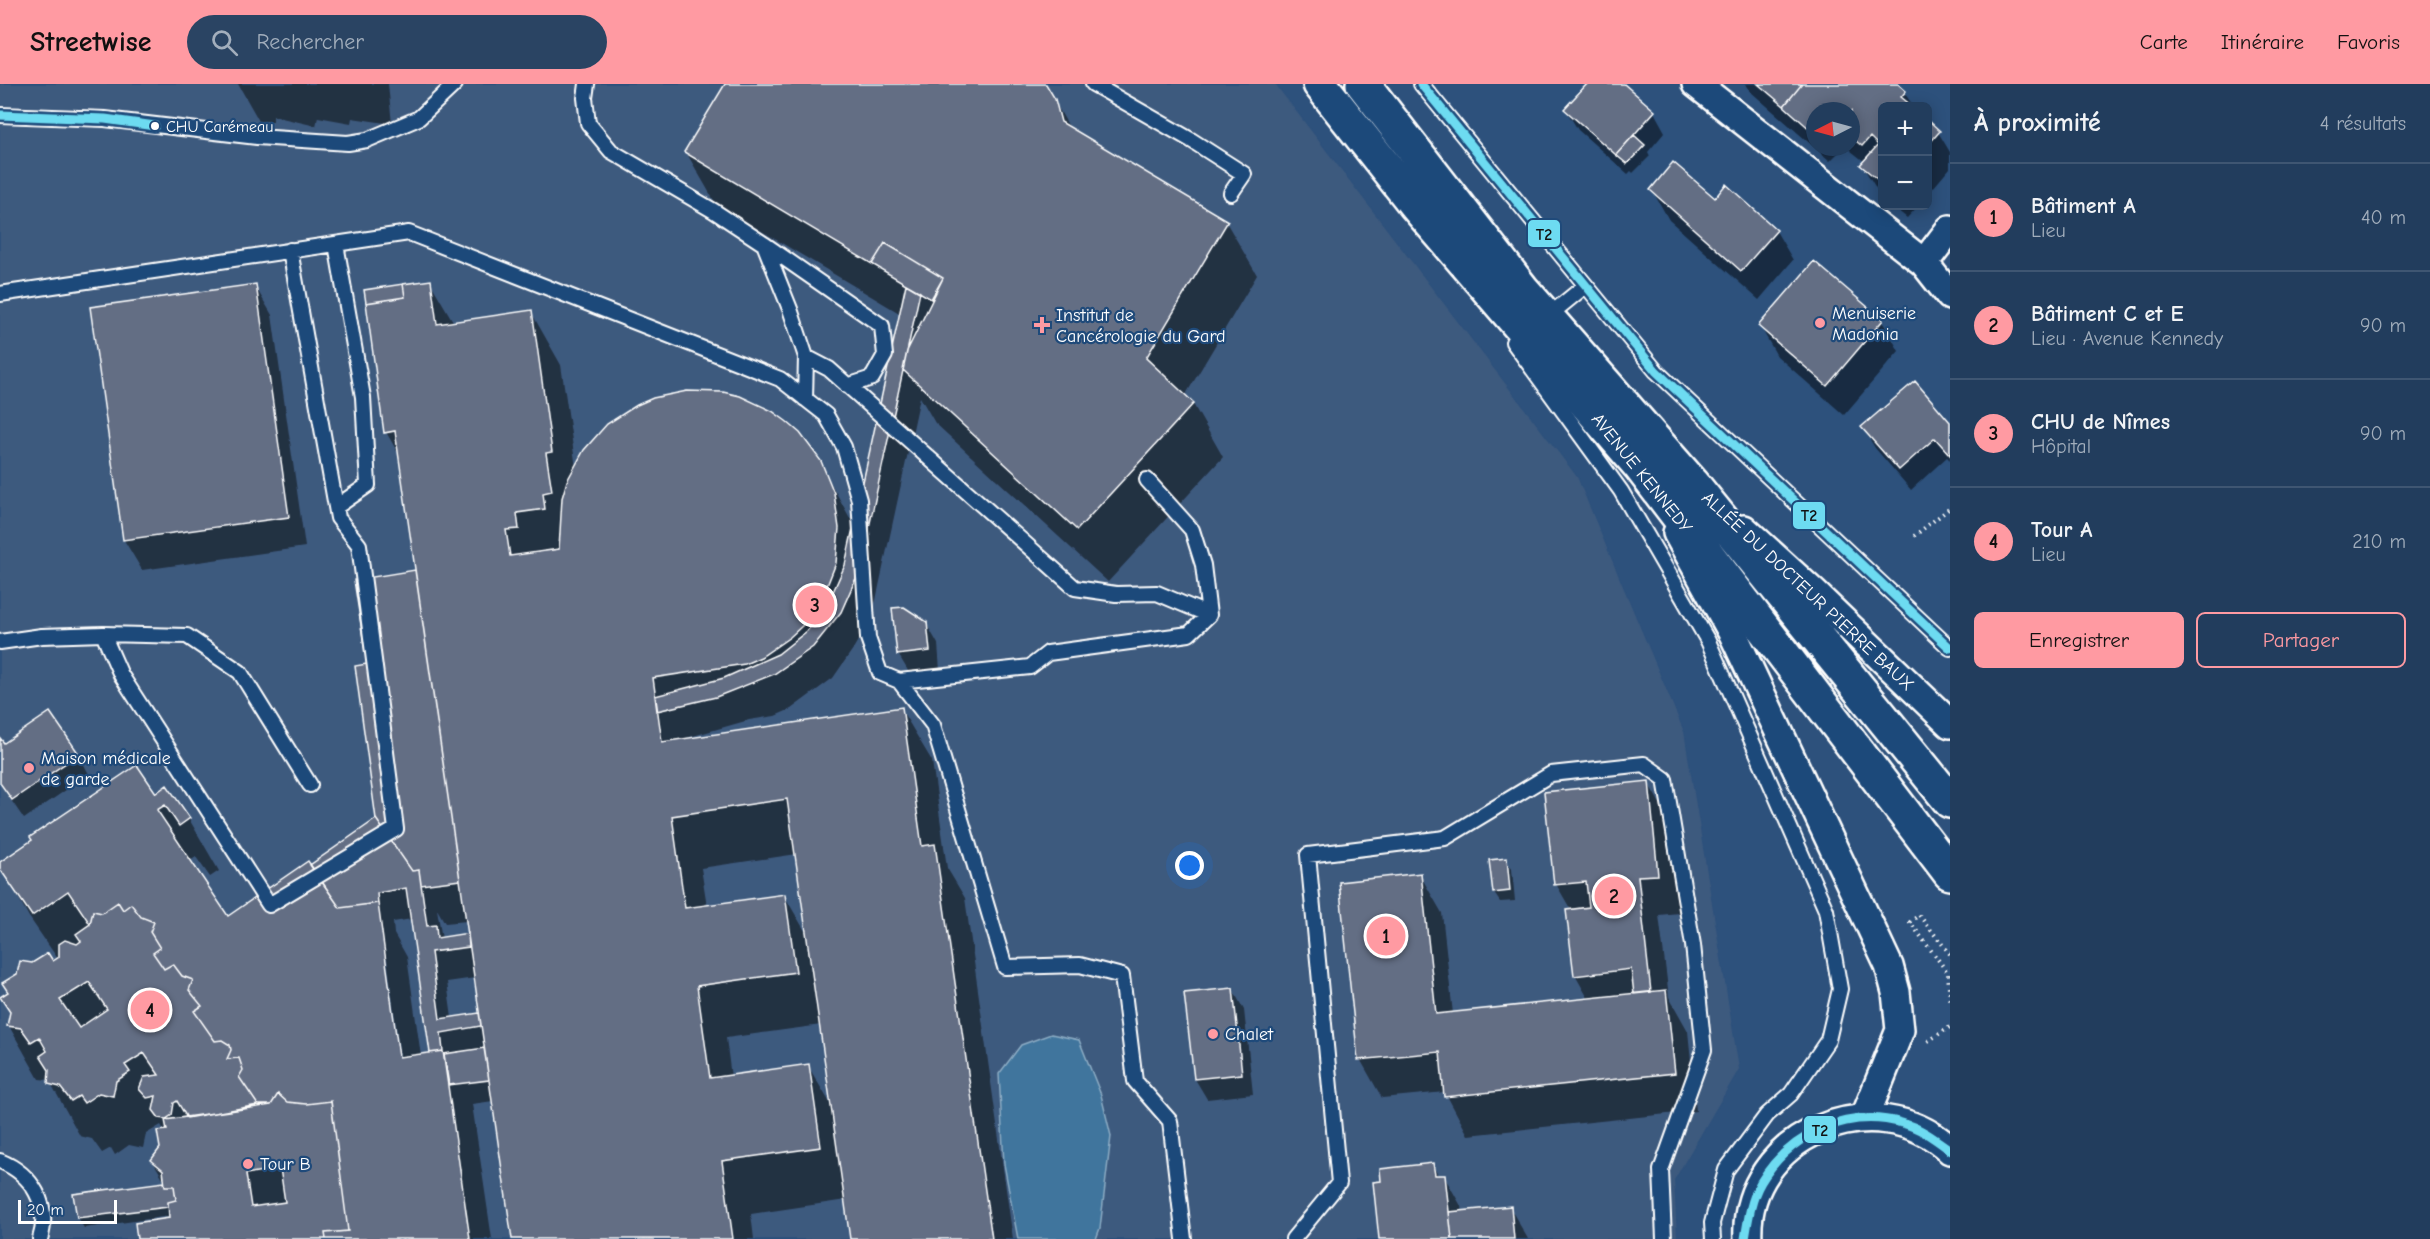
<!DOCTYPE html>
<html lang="fr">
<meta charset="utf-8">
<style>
:root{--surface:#223d5d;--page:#2a4463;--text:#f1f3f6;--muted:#a2aebc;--line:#3f5672;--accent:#ff9aa2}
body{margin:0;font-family:"Comic Neue",sans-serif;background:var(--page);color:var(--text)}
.controls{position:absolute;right:18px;top:18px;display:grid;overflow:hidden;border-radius:9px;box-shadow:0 3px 15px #0003}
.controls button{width:54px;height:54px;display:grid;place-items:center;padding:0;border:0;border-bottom:2px solid var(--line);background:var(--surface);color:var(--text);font:30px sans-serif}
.compass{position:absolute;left:1806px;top:18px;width:54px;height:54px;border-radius:50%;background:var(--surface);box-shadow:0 3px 15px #0003;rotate:264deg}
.scale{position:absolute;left:18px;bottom:15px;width:99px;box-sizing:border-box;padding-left:6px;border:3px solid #fff;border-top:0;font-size:16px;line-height:21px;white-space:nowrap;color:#fff;-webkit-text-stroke:4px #1f4a7a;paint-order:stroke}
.you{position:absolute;left:1190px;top:782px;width:21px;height:21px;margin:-15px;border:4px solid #fff;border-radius:50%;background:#1a73e8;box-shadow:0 0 0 9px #1a73e833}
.badge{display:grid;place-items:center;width:39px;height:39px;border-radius:50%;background:var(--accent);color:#111;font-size:20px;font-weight:700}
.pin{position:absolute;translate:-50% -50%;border:3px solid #fff;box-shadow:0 2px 6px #0006}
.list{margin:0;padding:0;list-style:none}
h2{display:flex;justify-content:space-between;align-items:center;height:78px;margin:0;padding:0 24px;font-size:26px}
h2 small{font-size:20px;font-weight:400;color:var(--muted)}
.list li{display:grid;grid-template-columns:39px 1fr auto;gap:18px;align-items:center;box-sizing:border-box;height:108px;padding:0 24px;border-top:2px solid var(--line)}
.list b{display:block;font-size:22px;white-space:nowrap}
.list p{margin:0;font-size:20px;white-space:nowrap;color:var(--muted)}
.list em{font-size:20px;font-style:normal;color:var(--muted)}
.actions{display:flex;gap:12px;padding:18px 24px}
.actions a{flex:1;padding:14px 0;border:2px solid var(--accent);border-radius:9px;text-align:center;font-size:21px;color:var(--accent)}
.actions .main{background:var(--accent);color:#111}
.icon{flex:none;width:33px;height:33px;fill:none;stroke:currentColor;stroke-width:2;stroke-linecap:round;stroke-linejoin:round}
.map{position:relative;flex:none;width:1950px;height:1155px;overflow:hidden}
header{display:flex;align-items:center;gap:36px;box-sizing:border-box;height:84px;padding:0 30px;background:var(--accent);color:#111}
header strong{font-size:28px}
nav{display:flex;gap:33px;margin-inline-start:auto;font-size:21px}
.search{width:420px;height:54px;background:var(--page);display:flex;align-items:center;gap:15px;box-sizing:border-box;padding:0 21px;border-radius:33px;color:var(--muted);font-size:22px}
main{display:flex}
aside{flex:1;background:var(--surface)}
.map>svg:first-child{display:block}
.built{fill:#3e5a7e}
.water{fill:#40759d;stroke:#8cacc4;stroke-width:1.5}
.shadow{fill:#0007;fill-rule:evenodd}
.building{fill:#646e84;stroke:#fff;stroke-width:1.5;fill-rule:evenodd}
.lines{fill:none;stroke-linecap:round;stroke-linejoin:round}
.lane-casing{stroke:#fff;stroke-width:18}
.street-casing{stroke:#fff;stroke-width:32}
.secondary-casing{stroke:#fff;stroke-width:38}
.path{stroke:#fff;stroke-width:4;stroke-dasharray:1.5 4.5;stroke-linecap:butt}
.lane{stroke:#1f4a7a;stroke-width:14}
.street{stroke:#1f4a7a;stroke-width:27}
.secondary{stroke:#1f4a7a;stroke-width:33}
.bus-1-casing{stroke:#1f4a7a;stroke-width:14}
.bus-1{stroke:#6ddbf1;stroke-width:9}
.bus-dot{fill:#fff;stroke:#1f4a7a;stroke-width:2}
.poi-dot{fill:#ff9aa2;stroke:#1f4a7a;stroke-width:2}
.labels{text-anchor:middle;stroke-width:4.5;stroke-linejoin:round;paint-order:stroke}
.bus-label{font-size:16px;fill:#fff;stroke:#1f4a7a;text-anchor:start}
.poi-label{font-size:18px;fill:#fff;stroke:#1f4a7a;text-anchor:start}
.street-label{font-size:18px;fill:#fff;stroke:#1f4a7a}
.line-badge{stroke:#1f4a7a;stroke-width:2}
.pale-badge-label{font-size:16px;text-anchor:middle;font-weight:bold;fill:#111}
</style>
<header>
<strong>Streetwise</strong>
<div class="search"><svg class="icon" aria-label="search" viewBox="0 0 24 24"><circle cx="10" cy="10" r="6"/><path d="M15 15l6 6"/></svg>Rechercher</div>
<nav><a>Carte</a><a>Itinéraire</a><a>Favoris</a></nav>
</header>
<main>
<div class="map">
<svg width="1950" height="1155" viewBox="0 0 1950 1155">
<rect width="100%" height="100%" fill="#2d517c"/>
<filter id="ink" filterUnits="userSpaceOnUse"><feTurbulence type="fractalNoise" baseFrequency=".0167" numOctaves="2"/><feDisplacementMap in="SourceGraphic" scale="12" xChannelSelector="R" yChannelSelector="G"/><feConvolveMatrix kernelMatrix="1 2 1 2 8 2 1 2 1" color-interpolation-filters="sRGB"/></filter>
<g filter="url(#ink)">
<!-- built -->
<path class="built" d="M0 0H1275L1577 393 1684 648 1739 985 1674 1096 1677 1155H0Z"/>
<!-- water -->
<path class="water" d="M1051 950 1079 956 1101 1011 1111 1052 1100 1144 1096 1155H1018L1004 1080 999 990 1021 961Z"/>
<!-- shadow -->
<path class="shadow" d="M238 0H388L392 40 352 34 351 39 318 33 316 42 273 32V37H259Z
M726 0H1044L1071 46 1226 138 1257 191 1185 312 1193 320 1223 373 1108 498 935 339 920 313 876 516 868 539 853 565 833 594 791 625 775 632 749 636 686 654 687 656 901 625 932 677 947 784 965 814 1013 1155H852L846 1116 751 1130 754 1155H513L493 1017 472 1020 492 1155H139L171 1136 170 1132 84 1144 78 1134 75 1111 166 1099 152 1076 161 1064 165 1048 161 1041 146 1050 143 1064 129 1061 115 1071 111 1064 102 1069 92 1055 80 1052 49 996 39 995 9 942 11 930 1 914 32 881 58 875 29 833 0 780 156 711 189 735 219 787 210 793 196 773 190 777 228 834 379 742 369 582 355 497 417 487 401 374 386 348 430 198 454 239 531 228 561 281 576 384 819 378 855 443 901 230 716 120 686 68ZM797 770 809 854 784 811 707 822 701 784ZM437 825 445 839 467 837 469 850 442 855ZM412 835 432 970 421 972 407 873 394 850 393 838ZM384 875H387L401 980 398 981ZM475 894 481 936 478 931 452 934 447 898ZM821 941 833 1024 808 982 731 993 726 954Z
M1589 0H1621L1654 28 1665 48 1648 68 1650 72 1633 89 1631 87 1628 90 1578 46 1566 26Z
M1746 0H1896L1904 8 1913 22H1882V114L1862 81 1865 78 1846 63H1851V27H1815V63H1844L1830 77 1751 8Z
M1928 38 1938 48 1950 68V84L1928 110Z
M1652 106 1715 116 1776 147 1793 176 1759 216 1669 136Z
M1892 122H1918L1907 134Z
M255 202 272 231 305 463 142 486 124 456 92 225Z
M1882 237 1899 267 1844 331 1777 272 1760 242Z
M1950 340V376L1947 373 1911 406 1875 364 1863 344Z
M926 539 938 560 940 587 910 590 898 570Z
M0 657 4 661 78 670 89 690 24 735 0 700Z
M1648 699 1670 737 1679 829 1659 831 1669 913 1688 947 1696 1027 1468 1051 1445 1008 1382 1014 1360 975 1420 791 1442 829 1453 930 1589 916 1575 891 1571 826 1556 800Z
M1506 776 1512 785 1515 817 1500 818 1494 809Z
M1233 906 1244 926 1253 1010 1207 1015 1195 995Z
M1432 1081 1439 1092H1444L1461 1122 1462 1129 1510 1124 1528 1155H1380Z"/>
<!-- building -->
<path class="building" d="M725 0H1046L1055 15 1061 38 1228 137 1146 274 1194 319 1077 446 903 286 907 267 943 194 885 159 872 180 684 68Z
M1587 0H1624L1655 27 1616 71 1564 25Z
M1758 0H1802L1784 22Z
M1802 0H1898L1906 7 1901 13 1912 22H1882V99L1860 81 1878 61 1870 53 1862 62 1851 53V27H1815L1813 48 1784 22Z
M1928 36 1940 47 1928 61Z
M1634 51 1645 61 1627 80 1616 71Z
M1673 78 1715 114 1726 100 1777 146 1741 187 1650 106Z
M885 159 943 194 931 215 872 180Z
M1814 177 1883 236 1827 302 1758 242Z
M431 196 437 240 532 226 552 368 546 369 552 407 543 409 545 425 517 429 519 445 506 446 510 472 559 465 562 414 567 397 584 366 607 340 637 321 653 314 687 307 723 308 740 312 772 327 786 337 800 349 821 377 834 409 839 444 836 479 823 512 803 541 790 553 761 573 745 580 653 594 662 658 902 623 922 762 935 760 992 1155H850L787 715 672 732 685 824 785 810 796 888 697 902 710 994 809 980 821 1063 722 1077 733 1155H512L395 347 384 349 366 219 405 213 403 200Z
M256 200 289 433 123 456 90 223Z
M403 200 405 213 366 219 364 206Z
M906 200 920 208 860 485 841 528 813 563 774 590 716 613 657 627 655 612 724 594 778 570 807 547 828 519 845 481Z
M1915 297 1950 338V371L1935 354 1899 386 1861 343Z
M415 486 460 796 421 801 419 786 412 787 376 735 355 582 367 580 354 496Z
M904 523 927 538 930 567 897 571 892 524Z
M50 628 79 670 12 716 0 699V654L4 659Z
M137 681 156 709 167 701 190 734 179 742 165 721 157 726 228 832 308 777 340 824 378 819 399 973 443 967 470 1155H326L325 1149 348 1147 331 1017 306 1020 287 1018 278 1010 271 1021H258L239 993 243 986 239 974 227 975 231 966 230 961 222 956 215 957 194 927 202 922 189 906 193 896 182 892 173 880 164 885 153 869 160 864 150 848 154 838 141 833 131 820 123 826 118 818 102 829 93 827 90 840 68 807 32 832 0 785V778L32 756 30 753Z
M1649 697 1658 791 1638 792 1651 908 1634 910 1631 885 1574 892 1566 826 1589 823 1586 798 1554 801 1544 708Z
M376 735 412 787 419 786 427 842 436 841 437 854 468 849 469 863 431 868 440 935 479 929 481 942 441 949 443 967 430 969 406 804 377 809 378 819 340 824 310 781Z
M1507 774 1510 807 1493 809 1489 776Z
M1421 789 1436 930 1666 906 1675 989 1444 1013 1440 968 1358 976 1339 798Z
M118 818 123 826 131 820 141 833 154 838 150 848 160 864 153 869 164 885 173 880 182 892 193 896 189 906 202 922 194 927 215 957 222 956 230 961 231 966 227 975 239 974 243 986 239 993 258 1021 187 1034 177 1017 174 1019 172 1031 166 1035 159 1034 153 1026 156 1012 147 1014 139 1005 144 993 159 991 144 969 125 981 130 988 116 997 113 1012 99 1009 84 1019 79 1012 71 1017 60 1003 48 1000 49 986 40 972 47 967 39 953 31 958 21 944 7 942 10 928 0 913 8 908 2 899 17 890 20 877 32 879 48 869 53 877 59 873V860L65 856 77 860 81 857 76 850 90 840 93 827 102 829ZM89 898 107 925 79 944 60 916Z
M1233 904 1242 990 1194 995 1184 909Z
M484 964 489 996 449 1001 444 970Z
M278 1010 287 1018 306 1020 331 1017 348 1147 325 1149 326 1155H137L135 1139 169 1134 168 1118 176 1116 174 1102H165L163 1086 151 1076 160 1064 157 1047 167 1046 165 1036 271 1021ZM280 1084 285 1118 251 1123 246 1090Z
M1433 1079 1435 1091H1445L1452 1155H1379L1373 1098 1381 1097 1380 1085Z
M164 1098 165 1102H174L176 1116 168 1118V1123L77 1134 73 1110Z
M1511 1122 1514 1155H1452L1449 1128Z"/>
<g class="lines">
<defs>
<path id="lane" d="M587 0 585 14 588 39 611 67 714 127 764 160 790 225 806 273 805 315
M1093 0 1191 56 1244 90 1231 109
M1421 0 1656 287 1950 564
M0 31 105 35 257 53 348 59 367 56 419 34 455 0
M336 160 363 313 368 401 336 423
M764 160 882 242 885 271 872 294 847 302
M0 210 409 149 780 295 826 331 844 363 859 416 868 554 880 589 899 597 1030 583 1048 569 1189 550 1209 531 1157 509 1116 510 1075 504 829 285 806 273
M1547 233 1585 202
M1513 258 1621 407 1708 557 1826 826 1840 905 1828 956 1791 1010 1767 1031 1726 1086 1712 1139 1713 1155
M1147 396 1192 446 1203 481 1209 531
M103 550 121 591 269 821 396 745 359 461 338 434 290 166
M0 558 42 552 103 550 187 552 240 588 310 701
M899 597 933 641 1005 883 1080 881 1122 892 1135 997 1170 1037 1184 1155
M0 1077C32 1090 51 1121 40 1155
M1293 1155 1339 1099 1308 771 1445 754 1551 690 1644 680 1665 695 1693 861 1704 966 1661 1086 1664 1155"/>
<path id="street" d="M1696 0 1924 179 1950 212
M1924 179 1950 145
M1744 445 1814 509 1950 640
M1677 449 1733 550 1889 882 1896 908 1900 946 1865 1033
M1748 1155C1742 1051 1877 996 1950 1066"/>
<path id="secondary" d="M1320 0 1414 119 1640 382 1950 789
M1363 0 1522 205 1692 399 1950 717"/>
</defs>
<!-- lane casing -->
<use href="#lane" class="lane-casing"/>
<!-- street casing -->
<use href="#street" class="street-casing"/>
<!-- secondary casing -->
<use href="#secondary" class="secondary-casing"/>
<!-- path -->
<path class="path" d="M1914 452 1950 424
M1950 870 1919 831 1910 838 1948 889 1950 920
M1928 957 1950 943"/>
<!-- lane -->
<use href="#lane" class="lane"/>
<!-- street -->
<use href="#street" class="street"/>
<!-- secondary -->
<use href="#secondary" class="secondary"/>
<defs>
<path id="bus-1" d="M1421 0 1656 287 1950 564
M0 31 105 35 155 42
M1745 1155C1748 1136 1751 1115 1761 1098 1790 1050 1847 1024 1902 1039 1921 1044 1935 1055 1950 1066"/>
</defs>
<!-- bus-1 casing -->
<use href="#bus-1" class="bus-1-casing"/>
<!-- bus-1 -->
<use href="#bus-1" class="bus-1"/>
</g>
</g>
<!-- markers -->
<circle class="bus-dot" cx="155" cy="42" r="5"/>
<g class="poi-dot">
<circle cx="1820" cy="239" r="6"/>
<path d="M1039 232h6v6h6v6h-6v6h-6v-6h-6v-6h6z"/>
<circle cx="29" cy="684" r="6"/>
<circle cx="1213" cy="950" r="6"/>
<circle cx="248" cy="1080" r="6"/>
</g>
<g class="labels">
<!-- bus labels -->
<g class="bus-label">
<text x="166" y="48">CHU Carémeau</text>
</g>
<!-- poi labels -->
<g class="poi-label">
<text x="1832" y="235">Menuiserie<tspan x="1832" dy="21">Madonia</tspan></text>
<text x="1056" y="237">Institut de<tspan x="1056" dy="21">Cancérologie du Gard</tspan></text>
<text x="41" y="680">Maison médicale<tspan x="41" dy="21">de garde</tspan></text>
<text x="1225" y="956">Chalet</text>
<text x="260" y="1086">Tour B</text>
</g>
<!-- street labels -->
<g class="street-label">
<text transform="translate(1642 389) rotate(51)" y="6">AVENUE KENNEDY</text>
<text transform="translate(1808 507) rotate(43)" y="6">ALLÉE DU DOCTEUR PIERRE BAUX</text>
</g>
</g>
<g class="line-badge">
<rect x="1527" y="135" width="34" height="29" rx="6" fill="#6ddbf1"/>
<rect x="1792" y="417" width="34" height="29" rx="6" fill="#6ddbf1"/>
<rect x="1803" y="1031" width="34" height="29" rx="6" fill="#6ddbf1"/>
</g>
<g class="pale-badge-label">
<text x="1544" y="156">T2</text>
<text x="1809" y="437">T2</text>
<text x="1820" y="1052">T2</text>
</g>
</svg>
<div class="controls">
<button>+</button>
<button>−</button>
</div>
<svg class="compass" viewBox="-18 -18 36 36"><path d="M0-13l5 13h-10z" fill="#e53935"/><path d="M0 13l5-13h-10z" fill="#a2aebc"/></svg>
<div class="scale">20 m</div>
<div class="you"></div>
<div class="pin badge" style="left:1386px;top:852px">1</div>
<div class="pin badge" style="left:1614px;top:812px">2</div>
<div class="pin badge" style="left:815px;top:521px">3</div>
<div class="pin badge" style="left:150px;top:926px">4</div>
</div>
<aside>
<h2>À proximité<small>4 résultats</small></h2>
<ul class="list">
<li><span class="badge">1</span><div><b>Bâtiment A</b><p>Lieu</p></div><em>40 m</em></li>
<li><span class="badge">2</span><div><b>Bâtiment C et E</b><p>Lieu · Avenue Kennedy</p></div><em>90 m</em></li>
<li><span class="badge">3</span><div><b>CHU de Nîmes</b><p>Hôpital</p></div><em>90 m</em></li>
<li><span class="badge">4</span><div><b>Tour A</b><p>Lieu</p></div><em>210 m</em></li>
</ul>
<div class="actions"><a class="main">Enregistrer</a><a>Partager</a></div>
</aside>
</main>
